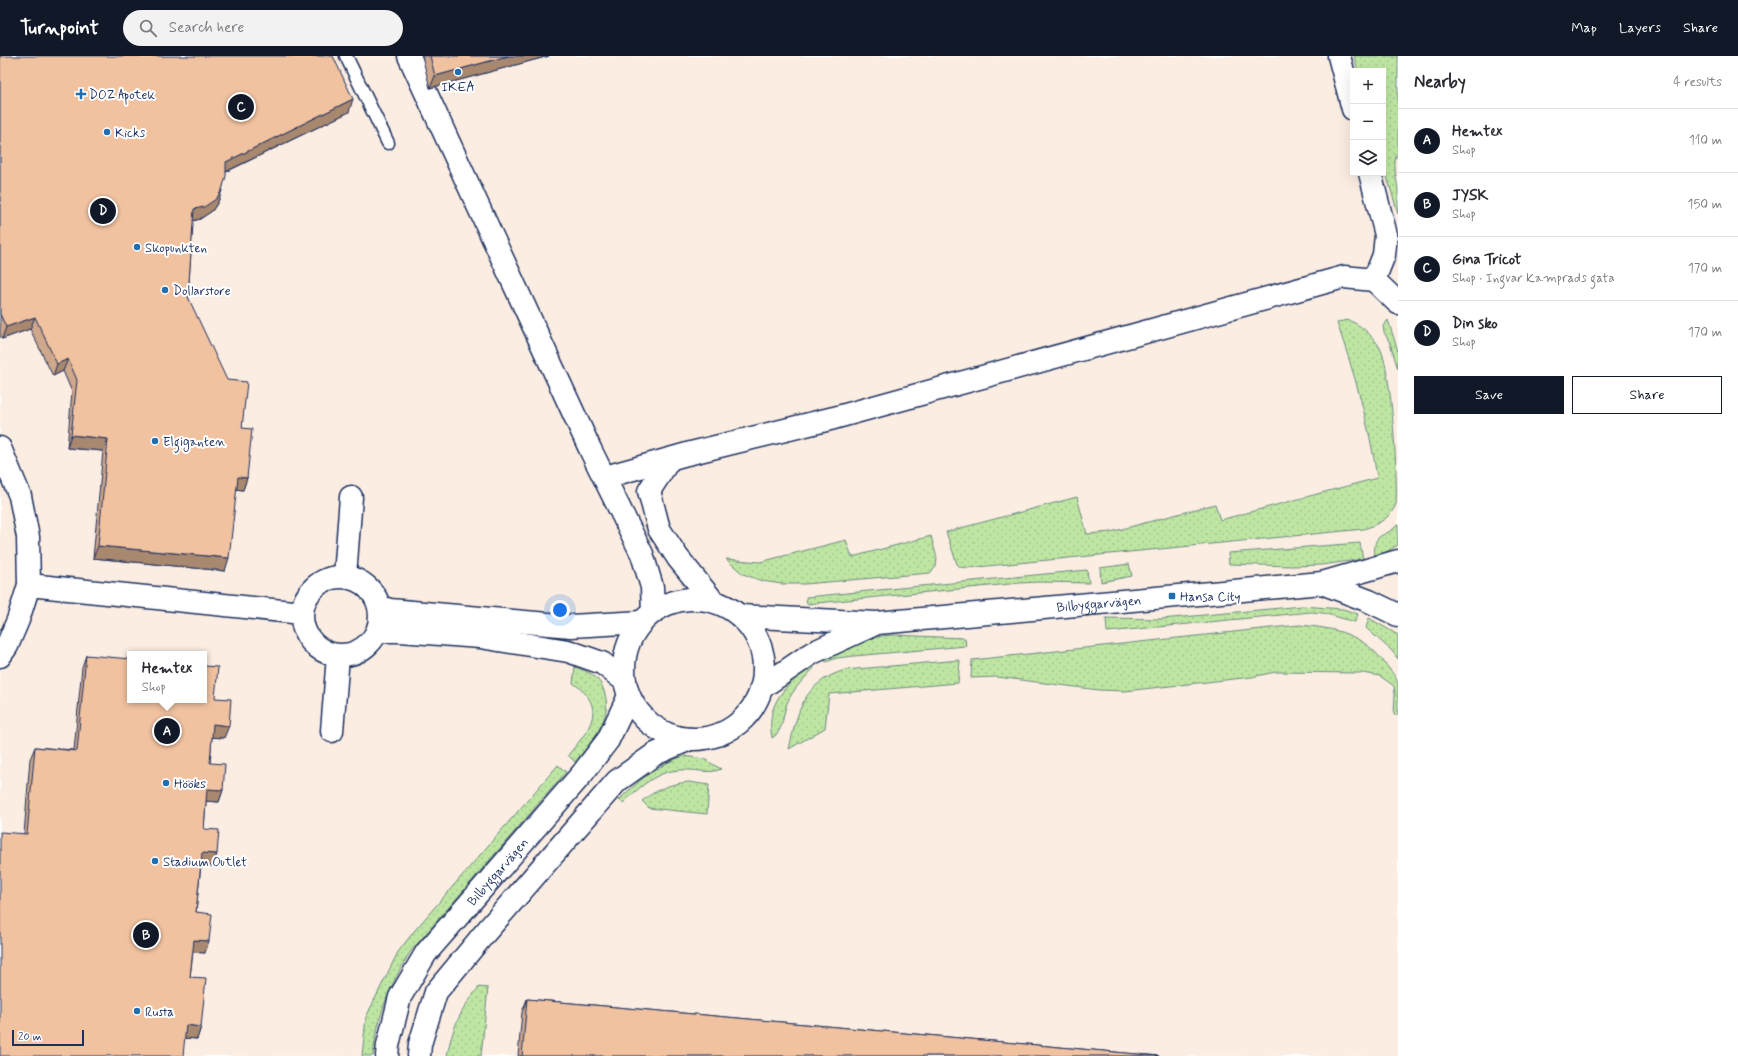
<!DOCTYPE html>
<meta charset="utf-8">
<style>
:root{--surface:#fff;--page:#f2f2f3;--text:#2b2b33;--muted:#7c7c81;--line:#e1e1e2;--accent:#111827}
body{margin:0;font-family:Mynerve,sans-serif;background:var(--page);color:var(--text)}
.controls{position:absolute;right:12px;top:12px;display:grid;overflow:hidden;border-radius:0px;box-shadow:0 4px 16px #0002}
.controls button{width:36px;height:36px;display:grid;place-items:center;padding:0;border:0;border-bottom:1px solid var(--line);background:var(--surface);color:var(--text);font:20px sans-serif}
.scale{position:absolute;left:12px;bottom:10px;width:72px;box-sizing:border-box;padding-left:4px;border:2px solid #1b2f5e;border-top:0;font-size:11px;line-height:14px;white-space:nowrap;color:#1b2f5e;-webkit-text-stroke:3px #fff;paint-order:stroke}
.you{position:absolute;left:560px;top:554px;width:14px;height:14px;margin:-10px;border:3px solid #fff;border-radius:50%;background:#1a73e8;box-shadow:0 0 0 6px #1a73e833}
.badge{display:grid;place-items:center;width:26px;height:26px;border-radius:50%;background:var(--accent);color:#fff;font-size:13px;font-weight:700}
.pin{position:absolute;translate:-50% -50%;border:2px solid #fff;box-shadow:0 1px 4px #0006}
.popup{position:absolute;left:127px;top:595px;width:80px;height:52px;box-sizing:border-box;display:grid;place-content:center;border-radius:0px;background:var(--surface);filter:drop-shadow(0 1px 3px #0005);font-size:13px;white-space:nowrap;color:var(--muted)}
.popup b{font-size:15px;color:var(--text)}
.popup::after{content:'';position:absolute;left:50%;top:100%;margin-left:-8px;border:8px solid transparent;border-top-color:var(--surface)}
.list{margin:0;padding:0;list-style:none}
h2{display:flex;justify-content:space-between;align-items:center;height:52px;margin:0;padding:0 16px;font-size:17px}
h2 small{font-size:13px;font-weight:400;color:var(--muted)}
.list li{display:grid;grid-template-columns:26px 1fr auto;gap:12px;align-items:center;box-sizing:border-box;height:64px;padding:0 16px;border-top:1px solid var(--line)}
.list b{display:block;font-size:15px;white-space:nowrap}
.list p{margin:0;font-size:13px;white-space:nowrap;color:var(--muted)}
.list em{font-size:13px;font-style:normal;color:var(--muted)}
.actions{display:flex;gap:8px;padding:12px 16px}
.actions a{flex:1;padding:9px 0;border:1px solid var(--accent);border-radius:0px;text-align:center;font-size:14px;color:var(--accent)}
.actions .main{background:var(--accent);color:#fff}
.icon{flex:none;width:22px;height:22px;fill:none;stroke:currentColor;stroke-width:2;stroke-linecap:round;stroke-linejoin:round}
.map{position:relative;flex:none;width:1398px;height:1000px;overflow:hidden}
header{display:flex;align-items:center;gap:24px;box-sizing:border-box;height:56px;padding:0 20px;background:var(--accent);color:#fff}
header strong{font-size:19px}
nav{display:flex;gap:22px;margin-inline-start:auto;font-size:14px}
.search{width:280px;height:36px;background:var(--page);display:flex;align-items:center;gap:10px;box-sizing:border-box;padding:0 14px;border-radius:22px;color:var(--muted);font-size:15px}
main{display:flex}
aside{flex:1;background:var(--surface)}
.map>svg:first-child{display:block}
.built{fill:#fbede2;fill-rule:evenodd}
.grass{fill:url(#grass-dots);stroke:#6c8a80}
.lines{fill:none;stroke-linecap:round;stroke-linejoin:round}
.service-casing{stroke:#1b2f5e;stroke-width:15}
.minor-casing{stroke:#1b2f5e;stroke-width:25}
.service{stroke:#fff;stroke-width:12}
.minor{stroke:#fff;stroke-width:22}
.wall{fill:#cfa78a;stroke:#1b2f5e}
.shaded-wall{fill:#a98870;stroke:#1b2f5e}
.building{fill:#f1c2a0;stroke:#1b2f5e}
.poi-dot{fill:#1f6fb2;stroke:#fff;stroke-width:1.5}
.labels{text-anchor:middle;stroke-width:4;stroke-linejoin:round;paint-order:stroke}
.poi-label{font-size:13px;fill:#1b2f5e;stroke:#fff;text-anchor:start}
.street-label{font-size:13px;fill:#1b2f5e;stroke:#fff}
</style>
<header>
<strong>Turnpoint</strong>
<div class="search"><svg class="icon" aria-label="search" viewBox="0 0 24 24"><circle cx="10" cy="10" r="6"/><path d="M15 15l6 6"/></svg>Search here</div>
<nav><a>Map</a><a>Layers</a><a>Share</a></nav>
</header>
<main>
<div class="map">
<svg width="1398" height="1000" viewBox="0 0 1398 1000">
<defs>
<pattern id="grass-dots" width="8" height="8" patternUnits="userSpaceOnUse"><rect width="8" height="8" fill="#bee6a2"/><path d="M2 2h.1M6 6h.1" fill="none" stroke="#a3c68e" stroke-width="1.8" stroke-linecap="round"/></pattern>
</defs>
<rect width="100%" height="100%" fill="#fff"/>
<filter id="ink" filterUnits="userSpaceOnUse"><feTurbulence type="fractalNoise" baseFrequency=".025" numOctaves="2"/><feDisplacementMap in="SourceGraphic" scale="8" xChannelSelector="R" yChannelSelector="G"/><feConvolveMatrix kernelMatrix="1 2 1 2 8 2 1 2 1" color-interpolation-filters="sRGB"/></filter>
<g filter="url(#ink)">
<!-- built -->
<path class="built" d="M0 0H1398V1000H0ZM1353 15H1383V117H1353ZM130 598H204V644H130Z"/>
<!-- grass -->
<path class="grass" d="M1354 0H1398V96C1392 106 1396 120 1398 132 1398 140 1398 149 1398 158L1383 107V15H1358Z
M1346 264C1359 266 1374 281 1380 292 1392 314 1398 426 1396 448 1390 463 1378 468 1364 473L967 512 960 511 957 508 946 476 1077 441 1087 478 1111 476 1215 448 1220 464 1377 422C1370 371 1354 316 1337 267Z
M1388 264 1398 295V313L1390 287 1384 276 1383 270Z
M1398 468V489L1384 497 1375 500C1372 474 1386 483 1398 468Z
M931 480 937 502 936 511 930 517 805 528H782L762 525 743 518 726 503 760 506 846 484 852 501Z
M1360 487 1363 503 1322 509 1292 510 1229 508 1228 497Z
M1129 508 1132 520 1101 526 1100 512Z
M1087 514 1089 527 1039 526 1020 527 807 548 806 541Z
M1302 550 1343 553 1358 558 1355 566 1323 557 1311 556 1107 576 1106 562 1161 563Z
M1369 562 1398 579V603L1392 595 1366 572Z
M1299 569C1336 572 1364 578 1387 610 1391 615 1397 622 1398 628 1398 638 1398 649 1398 659H1394L1395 638 1394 630 1380 620 1362 617 1275 616 1252 621 1125 635 1099 634 997 621 971 622 972 604Z
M893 579 965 582 966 590 854 600 837 602 826 606 822 601C846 591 867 580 893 579Z
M960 604 958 627 829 638 825 672 789 693C798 654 803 627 845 614Z
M811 608 814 612C805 622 795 631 789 643 782 655 785 675 772 682 765 646 787 629 811 608Z
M575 611C589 616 599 620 604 635 614 663 591 685 575 706L568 699C589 674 609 652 573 627Z
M684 700 704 703 721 713C710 718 700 714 688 714 660 712 642 729 623 747L619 744C638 725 657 709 684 700Z
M558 709 566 716 411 895C389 930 378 958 373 1000H362L366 961 398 896 415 874Z
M689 726 709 729 707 758 649 752 642 745C658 733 668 728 689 726Z
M479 931 488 932 481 1000H447C452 972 461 953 479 931Z"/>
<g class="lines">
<defs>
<path id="service" d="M346 0 388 87"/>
<g id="minor">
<path d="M409 0 591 395 642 498 652 531 653 556"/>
<path d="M1339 0 1353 53"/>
<path d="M1370 117 1386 179 1384 199 1374 224"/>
<path d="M1374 224 1398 247"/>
<path d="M0 392 20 440 28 481 29 529 18 564 7 590 0 600"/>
<path d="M669 404 649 435 659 473 678 502 713 545"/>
<path d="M605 421 687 398 834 362 1344 221 1374 224"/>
<path d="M345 520 351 441"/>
<circle cx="341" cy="560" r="39"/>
<path d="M1322 527 1369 545 1398 559"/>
<path d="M29 529 302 557"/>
<circle cx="694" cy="613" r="70"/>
<path d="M380 551 390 554 571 570 642 566"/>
<path id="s1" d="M740 560 877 567 1322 527 1398 505"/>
<path d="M378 575H400L480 581 568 595 602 607 625 625"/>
<path d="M761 632 812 597 875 568"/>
<path d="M332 675 338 600"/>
<path id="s2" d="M387 1000 388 989 400 941 426 897 582 718 608 684 629 640"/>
<path d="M419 1000 420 988 436 936 484 878 617 725 655 698 690 683"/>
</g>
</defs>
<!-- service casing -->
<use href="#service" class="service-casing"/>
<!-- minor casing -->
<use href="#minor" class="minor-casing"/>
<!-- service -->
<use href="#service" class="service"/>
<!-- minor -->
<use href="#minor" class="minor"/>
</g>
<!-- wall -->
<path class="wall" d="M0 0 349 56 226 116 222 134 218 146 212 155 200 163 193 165 188 241 242 372 247 422 243 434 236 433 225 515 93 502 103 395 67 392 72 336 63 315 53 320 30 273 2 283 0 280Z
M422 0H549L430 32Z
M86 599 215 642 224 682 212 681 210 707 223 734 219 746 206 745 204 773 213 810 201 809 196 856 205 897 193 896 190 921 201 971 197 983 185 982 24 778 30 703 35 691 74 694 82 611Z
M527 943 1159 1000H518L522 956Z"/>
<!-- shaded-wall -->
<path class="shaded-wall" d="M508 0H549L430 32 435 20Z
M353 43 349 56 221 118 226 106Z
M222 134 218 146 212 155 200 163 189 166 194 153Z
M35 261 30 273 2 283 6 271Z
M68 303 63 315 53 320 57 308Z
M71 379 108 383 103 395 67 392Z
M238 421 247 422 243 434 233 433Z
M98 490 229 502 225 515 93 502Z
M213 668 229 670 224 682 208 681Z
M207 733 223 734 219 746 203 745Z
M202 797 217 798 213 810 197 809Z
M194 884 209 885 205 897 189 896Z
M186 969 201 971 197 983 182 982Z"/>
<!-- building -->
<path class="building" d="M0 0H333L353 43 226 106V120L222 134 216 143 204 151 194 153 188 241 227 324 247 326 242 372 252 373 247 422 238 421 229 502 98 490 108 383 71 379 77 324 68 303 57 308 35 261 6 271 0 258Z
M430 0H508L435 20Z
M86 599 130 603V644H204V610L218 611 215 642 231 643 229 670 213 668 210 707 225 708 223 734 207 733 204 773 219 774 217 798 202 797 196 856 212 858 209 885 194 884 190 921 206 922 201 971 186 969 183 1000H0V776L27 778 35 691 77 695Z
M527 943 1159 1000H522Z"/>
</g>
<!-- markers -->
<g class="poi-dot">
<circle cx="458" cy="16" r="4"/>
<path d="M79 32h4v4h4v4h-4v4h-4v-4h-4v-4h4z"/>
<circle cx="107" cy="76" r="4"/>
<circle cx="137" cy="191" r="4"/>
<circle cx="165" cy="234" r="4"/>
<circle cx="155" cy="385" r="4"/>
<rect x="1168" y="536" width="8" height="8" rx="2"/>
<circle cx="166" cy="727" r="4"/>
<circle cx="155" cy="805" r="4"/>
<circle cx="137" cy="955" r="4"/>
</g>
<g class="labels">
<!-- poi labels -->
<g class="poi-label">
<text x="458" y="35" text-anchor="middle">IKEA</text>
<text x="89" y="43">DOZ Apotek</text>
<text x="115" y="81">Kicks</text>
<text x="145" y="196">Skopunkten</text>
<text x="173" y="239">Dollarstore</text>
<text x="163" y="390">Elgiganten</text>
<text x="1180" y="545">Hansa City</text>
<text x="174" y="732">Hööks</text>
<text x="163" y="810">Stadium Outlet</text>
<text x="145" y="960">Rusta</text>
</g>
<!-- street labels -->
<g class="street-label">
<text dy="5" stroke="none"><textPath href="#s1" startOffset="360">Bilbyggarvägen</textPath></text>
<text dy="5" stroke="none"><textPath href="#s2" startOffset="220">Bilbyggarvägen</textPath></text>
</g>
</g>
</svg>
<div class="controls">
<button>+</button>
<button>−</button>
<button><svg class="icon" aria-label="layers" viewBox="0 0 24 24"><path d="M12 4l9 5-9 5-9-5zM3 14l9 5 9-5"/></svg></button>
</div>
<div class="scale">20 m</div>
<div class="you"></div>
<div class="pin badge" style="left:167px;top:675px">A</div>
<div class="popup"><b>Hemtex</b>Shop</div>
<div class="pin badge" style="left:146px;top:879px">B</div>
<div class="pin badge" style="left:241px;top:51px">C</div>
<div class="pin badge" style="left:103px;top:155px">D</div>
</div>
<aside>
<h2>Nearby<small>4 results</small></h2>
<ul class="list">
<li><span class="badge">A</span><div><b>Hemtex</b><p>Shop</p></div><em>110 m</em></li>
<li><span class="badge">B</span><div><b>JYSK</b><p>Shop</p></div><em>150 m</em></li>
<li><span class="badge">C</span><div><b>Gina Tricot</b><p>Shop · Ingvar Kamprads gata</p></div><em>170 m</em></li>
<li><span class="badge">D</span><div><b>Din sko</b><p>Shop</p></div><em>170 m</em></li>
</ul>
<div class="actions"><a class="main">Save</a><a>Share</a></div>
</aside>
</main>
